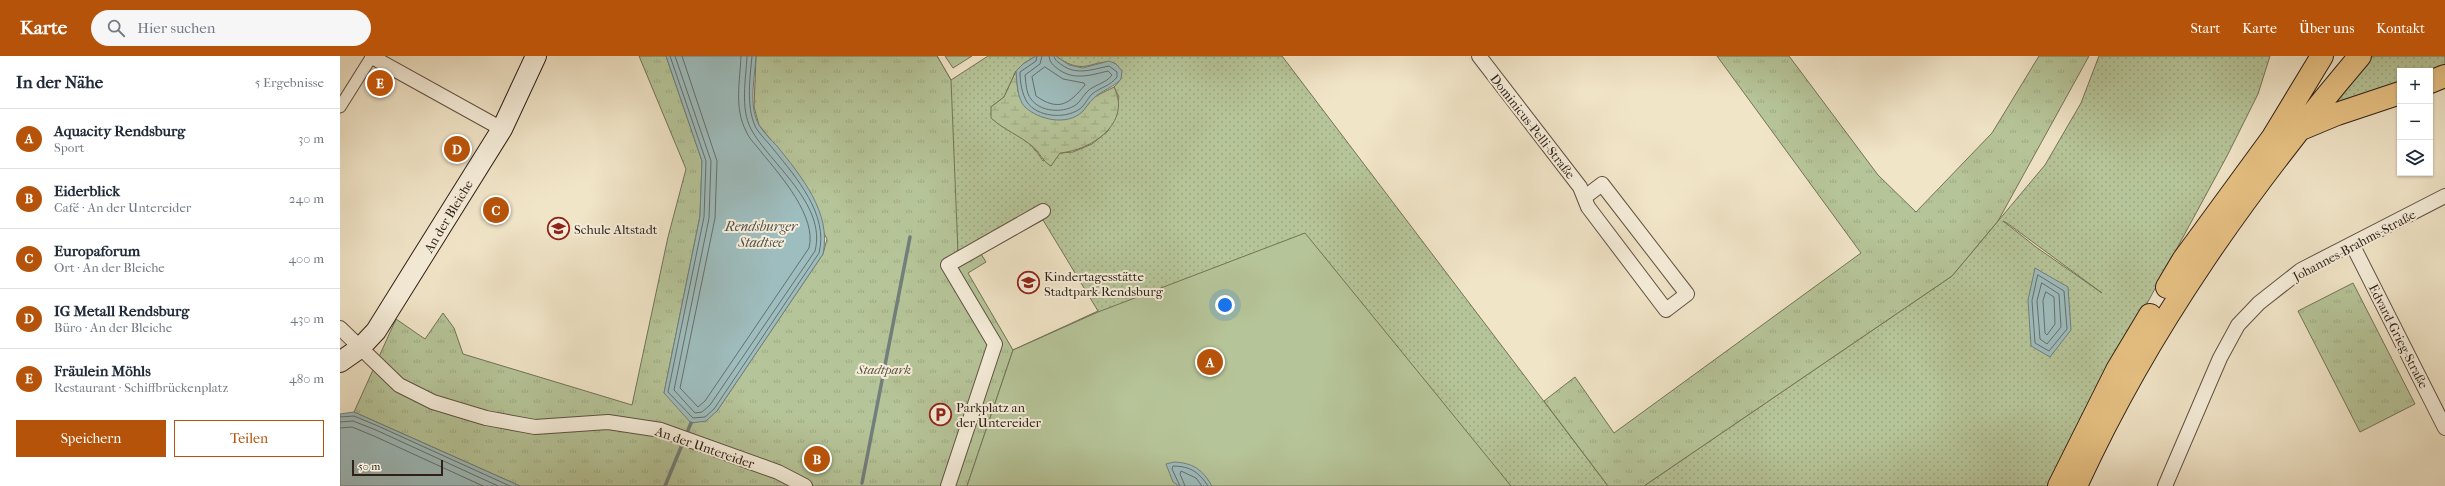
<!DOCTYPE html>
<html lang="de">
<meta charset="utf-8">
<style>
:root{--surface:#fff;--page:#f6f6f7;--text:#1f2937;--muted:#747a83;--line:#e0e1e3;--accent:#b45309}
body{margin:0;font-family:"IM FELL French Canon",serif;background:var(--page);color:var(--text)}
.controls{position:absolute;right:12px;top:12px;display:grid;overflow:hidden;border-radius:0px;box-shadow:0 1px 3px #0004}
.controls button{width:36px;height:36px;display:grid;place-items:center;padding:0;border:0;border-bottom:1px solid var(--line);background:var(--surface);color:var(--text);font:20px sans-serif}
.scale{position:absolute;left:12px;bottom:10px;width:91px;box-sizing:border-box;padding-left:4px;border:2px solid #302118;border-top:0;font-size:11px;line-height:14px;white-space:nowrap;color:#302118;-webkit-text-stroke:3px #f6eedb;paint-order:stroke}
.you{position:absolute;left:885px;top:249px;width:14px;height:14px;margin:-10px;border:3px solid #fff;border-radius:50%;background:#1a73e8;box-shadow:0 0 0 6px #1a73e833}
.badge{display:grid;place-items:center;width:26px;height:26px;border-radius:50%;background:var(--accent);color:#fff;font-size:13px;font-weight:700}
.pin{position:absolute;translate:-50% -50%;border:2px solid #fff;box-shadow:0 1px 4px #0006}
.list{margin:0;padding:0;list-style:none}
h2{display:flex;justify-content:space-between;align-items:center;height:52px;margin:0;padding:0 16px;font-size:17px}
h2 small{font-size:13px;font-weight:400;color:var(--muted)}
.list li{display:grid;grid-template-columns:26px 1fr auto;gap:12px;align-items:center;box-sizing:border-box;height:60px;padding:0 16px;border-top:1px solid var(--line)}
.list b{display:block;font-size:15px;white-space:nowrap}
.list p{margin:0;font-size:13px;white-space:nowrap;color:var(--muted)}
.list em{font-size:13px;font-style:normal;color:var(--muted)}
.actions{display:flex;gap:8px;padding:12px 16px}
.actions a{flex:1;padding:9px 0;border:1px solid var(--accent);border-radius:0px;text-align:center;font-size:14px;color:var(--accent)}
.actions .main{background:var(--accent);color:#fff}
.icon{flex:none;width:22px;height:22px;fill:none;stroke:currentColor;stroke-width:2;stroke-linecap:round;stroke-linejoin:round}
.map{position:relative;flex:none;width:2105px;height:430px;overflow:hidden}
header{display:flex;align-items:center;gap:24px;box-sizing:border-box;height:56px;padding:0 20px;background:var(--accent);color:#fff}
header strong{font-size:19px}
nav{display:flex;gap:22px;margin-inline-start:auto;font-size:14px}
.search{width:280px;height:36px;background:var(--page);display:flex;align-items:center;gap:10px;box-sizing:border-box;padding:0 14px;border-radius:22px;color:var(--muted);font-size:15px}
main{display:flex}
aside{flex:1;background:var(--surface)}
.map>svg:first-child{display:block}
.grass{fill:url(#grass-dots);stroke:#737358;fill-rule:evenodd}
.wetland{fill:url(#wetland-marsh);stroke:#737358}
.park{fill:url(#park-tufts);stroke:#737358}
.pitch{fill:#b6c599;stroke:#737358}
.water{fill:#9ebdbe;stroke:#727f7c}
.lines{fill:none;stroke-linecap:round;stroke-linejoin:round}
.shore{stroke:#676f6b;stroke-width:1}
.stream{stroke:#727f7c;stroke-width:3.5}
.pedestrian-casing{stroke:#605244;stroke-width:13}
.minor-casing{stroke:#605244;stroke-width:16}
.secondary-casing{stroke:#302118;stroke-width:22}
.trunk-casing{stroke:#302118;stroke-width:24}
.pedestrian{stroke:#f6eedb;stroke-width:11}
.minor{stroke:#f6eedb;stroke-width:14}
.secondary{stroke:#f6eedb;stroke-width:20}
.trunk{stroke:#e8c284;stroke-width:22}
.labels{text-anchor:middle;stroke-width:4;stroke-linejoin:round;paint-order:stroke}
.street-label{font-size:13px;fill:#302118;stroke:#f6eedb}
.poi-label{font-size:13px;fill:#302118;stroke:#f6eedb;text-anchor:start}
.park-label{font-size:13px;font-style:italic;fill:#58523f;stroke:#f6eedb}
.water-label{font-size:14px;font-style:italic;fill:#51504a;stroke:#f6eedb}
</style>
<header>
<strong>Karte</strong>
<div class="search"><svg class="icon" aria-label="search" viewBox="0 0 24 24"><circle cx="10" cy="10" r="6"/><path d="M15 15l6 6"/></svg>Hier suchen</div>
<nav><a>Start</a><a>Karte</a><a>Über uns</a><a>Kontakt</a></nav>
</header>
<main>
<aside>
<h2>In der Nähe<small>5 Ergebnisse</small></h2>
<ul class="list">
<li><span class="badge">A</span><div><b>Aquacity Rendsburg</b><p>Sport</p></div><em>30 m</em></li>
<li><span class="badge">B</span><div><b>Eiderblick</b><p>Café · An der Untereider</p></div><em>240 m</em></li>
<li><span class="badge">C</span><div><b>Europaforum</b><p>Ort · An der Bleiche</p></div><em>400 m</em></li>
<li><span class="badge">D</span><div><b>IG Metall Rendsburg</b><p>Büro · An der Bleiche</p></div><em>430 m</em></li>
<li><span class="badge">E</span><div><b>Fräulein Möhls</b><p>Restaurant · Schiffbrückenplatz</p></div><em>480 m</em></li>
</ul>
<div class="actions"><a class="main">Speichern</a><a>Teilen</a></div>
</aside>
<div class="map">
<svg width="2105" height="430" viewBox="0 0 2105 430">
<defs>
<pattern id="grass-dots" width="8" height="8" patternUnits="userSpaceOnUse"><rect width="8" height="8" fill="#b6c599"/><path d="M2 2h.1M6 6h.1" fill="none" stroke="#9da983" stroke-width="1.8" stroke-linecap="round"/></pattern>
<pattern id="wetland-marsh" width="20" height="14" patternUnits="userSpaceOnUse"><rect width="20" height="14" fill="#b6c599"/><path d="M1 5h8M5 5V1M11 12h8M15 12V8" fill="none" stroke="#9da983"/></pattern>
<pattern id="park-tufts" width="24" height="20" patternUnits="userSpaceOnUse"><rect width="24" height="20" fill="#b6c599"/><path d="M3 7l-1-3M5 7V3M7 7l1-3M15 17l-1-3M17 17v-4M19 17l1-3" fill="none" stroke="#9da983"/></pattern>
</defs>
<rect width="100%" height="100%" fill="#f1e5c8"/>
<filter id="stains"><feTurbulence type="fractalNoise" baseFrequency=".005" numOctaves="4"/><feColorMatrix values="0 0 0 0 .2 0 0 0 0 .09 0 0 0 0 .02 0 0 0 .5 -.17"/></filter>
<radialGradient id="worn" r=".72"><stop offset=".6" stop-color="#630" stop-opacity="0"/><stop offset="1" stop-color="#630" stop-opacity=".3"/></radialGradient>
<!-- grass -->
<path class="grass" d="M597 0 611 24 648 0H696L683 8 676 15 664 41 651 51C668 68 691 85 703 105L720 97 733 96 752 88 768 75 779 41 774 31 781 23 776 8C752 0 747 23 716 0H942L1268 430H910L666 313 673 294 758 255 703 164 641 198 618 197Z
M1759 0H1930L1918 38 1887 100 1708 430H1304L1612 220 1705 109 1741 47ZM1663 165 1667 167 1762 237 1696 191Z
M2033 0H2103L2105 1V12L2090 15H2060V30L1981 59Z"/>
<!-- wetland -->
<path class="wetland" d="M676 15 678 36 741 57 754 41 774 31C792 67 752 94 720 97L711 110C702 105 700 96 692 90 679 79 664 74 651 62V51L664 41Z"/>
<!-- park -->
<path class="park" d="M299 0H326L362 105 360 160 324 337 377 355 483 198 487 183 443 99 419 69 414 51 416 0H597L611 24 618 197 641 198 646 206 628 217 673 294 627 430H180L14 356 56 263 85 283 103 257 114 272 123 298 292 349 328 181 346 113Z
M1377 0H1449L1538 119 1576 156 1652 77 1699 0H1749L1658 165 1612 220 1304 430H1268L1204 345 1235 321 1274 377 1521 197Z
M2013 227 2075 348 2020 376 1958 255Z"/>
<!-- pitch -->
<path class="pitch" d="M605 0H632L613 12Z
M965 177 1171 430H627L673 294 758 256Z"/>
<!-- water -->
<path class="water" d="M326 0H416C415 21 408 50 419 69 424 77 431 84 437 90 461 120 492 157 483 198L377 355 366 365 351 367 324 337 360 160 362 105Z
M696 0H716L729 9 743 12 769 5 776 8 782 15 781 23C773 32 762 34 754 42 749 46 746 52 742 56 727 70 699 64 685 51 677 43 677 26 676 15L683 8Z
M1695 212 1728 231 1731 274 1710 301 1691 290 1688 244Z
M14 356 180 430H0V358Z
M834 406C853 407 862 413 872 430H839L833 426 826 408Z"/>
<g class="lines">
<!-- shore -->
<path class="shore" d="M330 0 366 105 364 161 328 336 353 362 365 361 374 353 479 197C489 159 456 121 434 94 428 86 419 78 415 70 406 49 410 22 412 0
M335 0 371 105 369 162 334 334 355 357 362 356 370 349 475 195C487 148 430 108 411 73 400 52 406 23 407 0
M342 0 377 105 375 162 340 332 358 351 365 345 469 192C477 161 441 120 422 97 417 90 409 83 406 75 394 52 400 25 401 0
M697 0 696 5 680 16C680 26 682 38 687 46 697 61 724 63 738 54 744 51 747 43 752 38 761 31 770 30 777 21V16L769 10C753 13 737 20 722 9 718 6 715 5 714 0
M702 0 700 8 685 19C686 27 686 37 691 43 700 56 722 57 734 50 740 47 743 39 749 34 757 28 766 27 772 19L768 15C751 19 734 25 718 13 713 9 710 7 709 0
M705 11 723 23 744 27 745 29C729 48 719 56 696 40L692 21Z
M1698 219 1724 235 1727 273 1709 295 1695 287 1692 245Z
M1702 227 1719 238 1721 271 1707 288 1700 283 1697 245Z
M1706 236 1714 241 1715 268 1707 279 1705 277 1703 245Z
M0 361 14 360 38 370 170 430
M0 366 13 365 36 374 158 430
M0 372 12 371 34 380 143 430
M840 430 832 413 833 410C850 410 859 416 868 430
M845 430 840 418 841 415 856 422 862 430"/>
<!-- stream -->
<path class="stream" d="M346 379 351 367
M522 427 570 181
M325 430 344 384"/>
<defs>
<path id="pedestrian" d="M0 51 32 0"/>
<path id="minor" d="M1139 0 1240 131 1248 151 1326 254 1347 238 1262 128 1245 141
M32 1 162 73
M2012 188 2105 372
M0 272 59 329 93 346 146 362 195 371 268 366 321 374 438 416 465 430
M608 430 655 288 608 209 703 155
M1825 430 1880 302 1898 269 1919 247 1961 214 2105 140"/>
<path id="secondary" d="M0 306 20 292 36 275 162 73 196 0"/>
<path id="trunk" d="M2090 26 2105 20
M1961 73 1997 58 2060 37
M1827 231 1843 204 1933 81 1982 0
M1719 430 1777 314 1810 259
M1736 430C1808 272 1908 132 2020 0"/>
</defs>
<!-- pedestrian casing -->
<use href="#pedestrian" class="pedestrian-casing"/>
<!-- minor casing -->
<use href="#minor" class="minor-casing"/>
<!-- secondary casing -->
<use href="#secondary" class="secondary-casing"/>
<!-- trunk casing -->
<use href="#trunk" class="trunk-casing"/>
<!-- pedestrian -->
<use href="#pedestrian" class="pedestrian"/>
<!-- minor -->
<use href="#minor" class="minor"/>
<!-- secondary -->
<use href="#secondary" class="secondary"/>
<!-- trunk -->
<use href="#trunk" class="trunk"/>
</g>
<!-- icons -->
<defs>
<symbol id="school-ring" viewBox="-11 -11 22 22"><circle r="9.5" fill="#f6eedb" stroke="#8f2418" stroke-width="1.5"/><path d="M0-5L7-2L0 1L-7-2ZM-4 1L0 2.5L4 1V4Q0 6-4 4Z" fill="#8f2418"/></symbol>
<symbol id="parking-ring" viewBox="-11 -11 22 22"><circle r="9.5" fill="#f6eedb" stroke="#8f2418" stroke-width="1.5"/><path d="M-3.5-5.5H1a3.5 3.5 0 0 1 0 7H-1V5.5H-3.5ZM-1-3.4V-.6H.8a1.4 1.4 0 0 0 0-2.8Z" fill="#8f2418"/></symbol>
</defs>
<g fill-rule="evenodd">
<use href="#school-ring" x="206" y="160" width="25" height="25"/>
<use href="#school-ring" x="676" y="214" width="25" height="25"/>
<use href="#parking-ring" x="588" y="346" width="25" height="25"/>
</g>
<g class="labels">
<!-- street labels -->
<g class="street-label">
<text transform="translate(1193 70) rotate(52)" y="5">Dominicus-Pelli-Straße</text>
<text transform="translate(108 160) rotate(-59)" y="5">An der Bleiche</text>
<text transform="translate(2014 189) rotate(-28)" y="5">Johannes-Brahms-Straße</text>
<text transform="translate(2059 280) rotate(63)" y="5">Edvard-Grieg-Straße</text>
<text transform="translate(365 391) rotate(19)" y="5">An der Untereider</text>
</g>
<!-- poi labels -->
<g class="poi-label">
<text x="234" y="178">Schule Altstadt</text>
<text x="704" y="225">Kindertagesstätte<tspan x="704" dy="15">Stadtpark Rendsburg</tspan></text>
<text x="616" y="356">Parkplatz an<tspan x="616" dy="15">der Untereider</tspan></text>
</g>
<!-- park labels -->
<g class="park-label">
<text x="544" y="318">Stadtpark</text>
</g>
<!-- water labels -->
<g class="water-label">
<text x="421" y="175">Rendsburger<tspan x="421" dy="16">Stadtsee</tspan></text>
</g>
</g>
<rect width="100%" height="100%" filter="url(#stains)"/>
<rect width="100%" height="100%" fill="url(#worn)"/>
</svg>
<div class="controls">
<button>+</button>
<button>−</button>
<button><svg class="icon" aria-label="layers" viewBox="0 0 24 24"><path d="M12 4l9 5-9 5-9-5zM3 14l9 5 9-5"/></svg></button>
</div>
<div class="scale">50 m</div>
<div class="you"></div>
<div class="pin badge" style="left:870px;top:306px">A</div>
<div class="pin badge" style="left:477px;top:403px">B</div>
<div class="pin badge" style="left:156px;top:154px">C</div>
<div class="pin badge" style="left:117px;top:93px">D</div>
<div class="pin badge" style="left:40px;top:27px">E</div>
</div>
</main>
